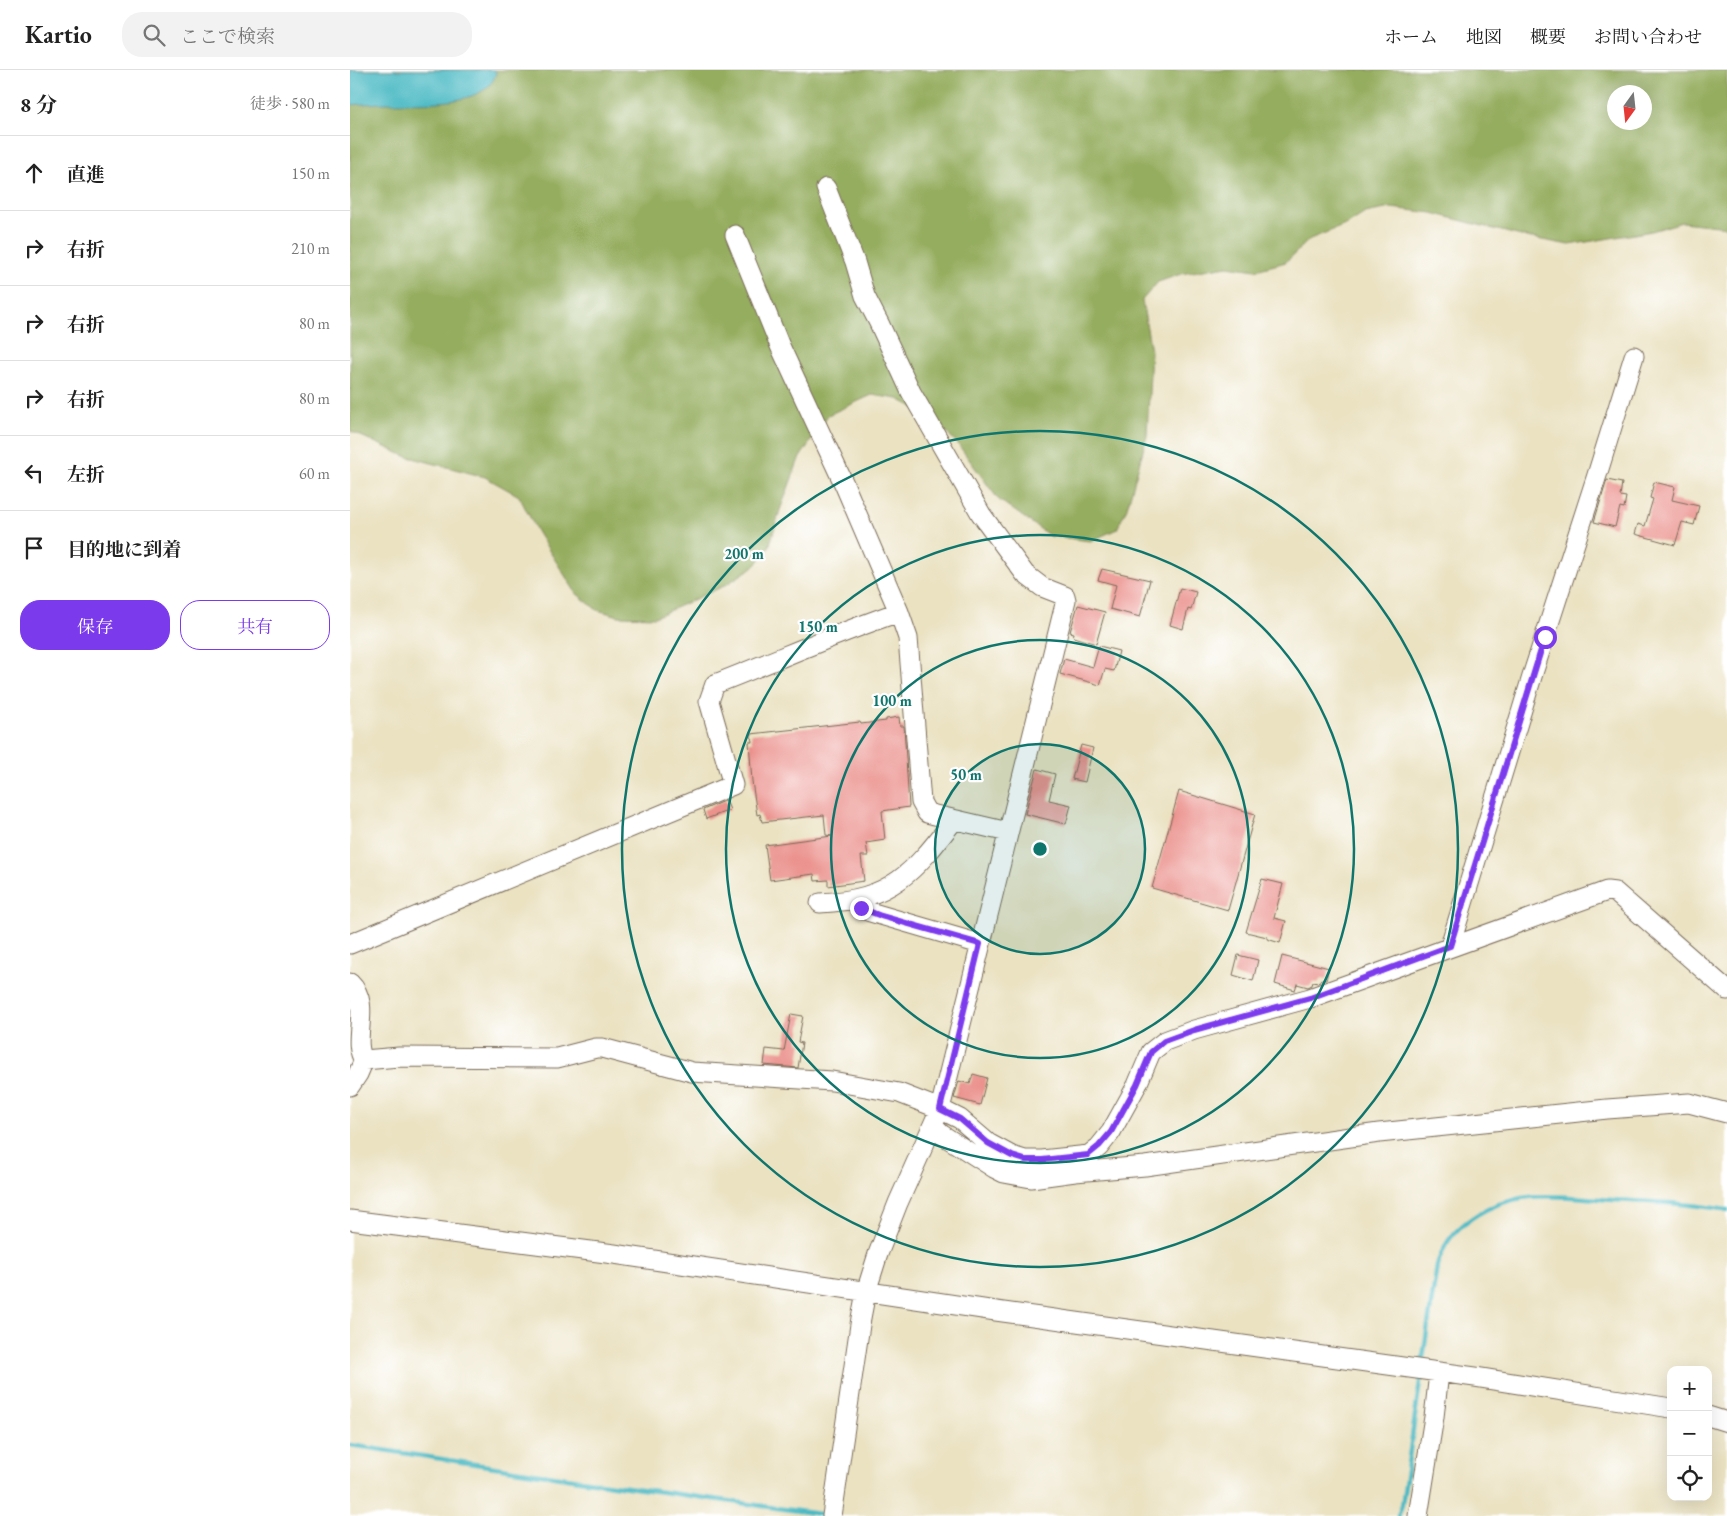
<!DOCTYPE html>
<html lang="ja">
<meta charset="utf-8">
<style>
:root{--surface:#fff;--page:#f2f2f2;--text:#222;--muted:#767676;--line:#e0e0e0;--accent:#7c3aed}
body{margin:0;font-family:"EB Garamond","Noto Serif JP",serif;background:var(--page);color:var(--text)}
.controls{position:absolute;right:15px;bottom:15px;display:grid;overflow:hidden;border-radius:10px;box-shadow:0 5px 20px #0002}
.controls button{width:45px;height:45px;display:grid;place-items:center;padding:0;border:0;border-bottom:1px solid var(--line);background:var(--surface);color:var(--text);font:25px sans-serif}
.compass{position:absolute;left:1257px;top:15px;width:45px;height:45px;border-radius:50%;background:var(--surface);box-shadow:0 5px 20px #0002;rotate:195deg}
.stop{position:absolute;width:15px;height:15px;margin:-11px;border:4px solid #7c3aed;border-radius:50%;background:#fff}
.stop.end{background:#7c3aed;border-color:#fff;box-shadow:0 1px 5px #0008}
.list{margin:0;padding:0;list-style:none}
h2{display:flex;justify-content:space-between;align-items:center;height:65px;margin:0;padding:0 20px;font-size:21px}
h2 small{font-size:16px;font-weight:400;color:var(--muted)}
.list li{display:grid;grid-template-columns:32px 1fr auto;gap:15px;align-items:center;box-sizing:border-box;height:75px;padding:0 20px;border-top:1px solid var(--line)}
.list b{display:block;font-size:19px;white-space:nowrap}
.list em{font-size:16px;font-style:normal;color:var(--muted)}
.actions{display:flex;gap:10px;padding:15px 20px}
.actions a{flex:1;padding:11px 0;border:1px solid var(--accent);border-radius:20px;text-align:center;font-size:18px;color:var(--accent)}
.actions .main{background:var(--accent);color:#fff}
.icon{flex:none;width:28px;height:28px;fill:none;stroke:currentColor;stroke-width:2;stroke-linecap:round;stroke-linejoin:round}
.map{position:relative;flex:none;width:1377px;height:1446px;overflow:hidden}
header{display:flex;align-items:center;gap:30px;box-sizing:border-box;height:70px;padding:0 25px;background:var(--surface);border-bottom:1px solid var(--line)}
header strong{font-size:24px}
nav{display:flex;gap:28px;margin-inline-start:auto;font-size:18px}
.search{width:350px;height:45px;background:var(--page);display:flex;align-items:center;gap:12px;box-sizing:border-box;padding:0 18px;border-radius:20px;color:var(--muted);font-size:19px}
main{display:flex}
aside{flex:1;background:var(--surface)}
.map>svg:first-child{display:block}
.forest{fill:#95ad5f;stroke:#686c3e;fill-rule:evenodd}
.water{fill:#4cbac4;stroke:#447271}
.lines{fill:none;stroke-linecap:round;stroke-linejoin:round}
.stream{stroke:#4cbac4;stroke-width:4.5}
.building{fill:#eb928d}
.minor-casing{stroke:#796a57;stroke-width:21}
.minor{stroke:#fff;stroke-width:19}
.route{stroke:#7c3aed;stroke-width:6}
.ring{fill:none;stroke:#0f766e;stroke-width:2.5}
.centre{fill:#0f766e;stroke:#fff;stroke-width:2.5}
.ring-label{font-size:15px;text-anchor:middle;font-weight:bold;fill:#0f766e;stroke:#fff;stroke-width:4.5;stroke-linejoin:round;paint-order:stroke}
</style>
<header>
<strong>Kartio</strong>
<div class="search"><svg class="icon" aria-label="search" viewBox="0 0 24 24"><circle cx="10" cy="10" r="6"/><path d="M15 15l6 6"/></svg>ここで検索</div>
<nav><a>ホーム</a><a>地図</a><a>概要</a><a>お問い合わせ</a></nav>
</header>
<main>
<aside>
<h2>8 分<small>徒歩 · 580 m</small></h2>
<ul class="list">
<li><svg class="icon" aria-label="ahead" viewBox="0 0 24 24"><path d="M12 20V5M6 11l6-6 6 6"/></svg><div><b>直進</b></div><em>150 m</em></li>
<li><svg class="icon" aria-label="right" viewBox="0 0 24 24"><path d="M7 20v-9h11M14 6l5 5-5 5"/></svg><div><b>右折</b></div><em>210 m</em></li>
<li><svg class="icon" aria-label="right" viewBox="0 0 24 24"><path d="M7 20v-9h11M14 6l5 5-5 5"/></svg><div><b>右折</b></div><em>80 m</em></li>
<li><svg class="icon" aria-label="right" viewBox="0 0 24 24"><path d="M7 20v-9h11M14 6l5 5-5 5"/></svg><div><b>右折</b></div><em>80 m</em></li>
<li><svg class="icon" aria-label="left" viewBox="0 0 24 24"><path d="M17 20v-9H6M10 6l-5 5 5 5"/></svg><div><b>左折</b></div><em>60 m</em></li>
<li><svg class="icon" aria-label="arrive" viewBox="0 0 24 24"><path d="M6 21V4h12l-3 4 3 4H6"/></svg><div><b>目的地に到着</b></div></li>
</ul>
<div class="actions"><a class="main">保存</a><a>共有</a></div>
</aside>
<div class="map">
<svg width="1377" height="1446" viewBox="0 0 1377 1446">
<rect width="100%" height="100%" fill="#fff"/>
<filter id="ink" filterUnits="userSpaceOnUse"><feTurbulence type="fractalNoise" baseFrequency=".02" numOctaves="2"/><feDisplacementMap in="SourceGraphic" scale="10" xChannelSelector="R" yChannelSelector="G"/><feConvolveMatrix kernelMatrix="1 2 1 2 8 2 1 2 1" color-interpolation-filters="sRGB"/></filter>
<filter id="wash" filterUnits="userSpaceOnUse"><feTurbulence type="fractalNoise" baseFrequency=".0096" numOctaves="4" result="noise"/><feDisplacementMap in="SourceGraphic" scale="20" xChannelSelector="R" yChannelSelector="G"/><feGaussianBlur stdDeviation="1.12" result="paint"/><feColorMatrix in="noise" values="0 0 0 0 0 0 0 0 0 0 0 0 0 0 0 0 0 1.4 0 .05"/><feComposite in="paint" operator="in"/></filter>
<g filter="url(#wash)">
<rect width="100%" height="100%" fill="#ebe2c2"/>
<!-- forest -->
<path class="forest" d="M0 0H1377V157L1332 152 1302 161 1219 175 1171 166 1082 143 1041 138 1015 143 998 154 960 169 936 192 906 200 877 196 831 204 808 212 792 230 801 281 797 366 777 438 767 459 741 471 700 466 648 429 607 373 580 346 548 329 522 325 478 345 449 389 430 440 419 477 406 495 374 516 305 547 269 546 247 540 226 523 188 463 169 426 135 407 55 386 0 361ZM1264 22H1294V52H1264Z"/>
<!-- water -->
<path class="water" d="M0 0H145L146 3C137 38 70 32 42 33 28 33 14 34 0 35Z"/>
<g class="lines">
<!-- stream -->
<path class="stream" d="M1072 1294 1087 1196C1093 1175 1103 1161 1122 1148 1168 1117 1211 1127 1263 1130 1302 1132 1338 1133 1377 1140
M0 1375 263 1415 477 1445
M1048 1446 1052 1435 1071 1305"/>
</g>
<g id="blocks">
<!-- building -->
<path class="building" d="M1257 410 1272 413 1270 426 1276 427 1274 438 1270 437 1265 457 1244 452Z
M1304 412 1325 417 1322 430 1349 436 1344 455 1332 452 1325 475 1285 464 1288 454 1295 456 1303 429 1300 428Z
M752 499 800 510 790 547 760 539 766 515 748 510Z
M830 518 846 522 841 540 838 539 833 559 820 555Z
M728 535 755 542 746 574 723 567 724 563 720 562Z
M749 576 769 581 764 601 755 599 750 615 710 604 714 589 743 597Z
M549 647 550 656H554L559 737 532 741 535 770 516 773 518 786H511L514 811 478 816V810L465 811 464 804 420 810 415 775 482 766 476 765 474 745 412 752 410 744 407 745 402 711 399 672H402L401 664 510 652 511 654 536 651V649Z
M731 675 743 678 735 712 722 709Z
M687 699 705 704 699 730 721 735 716 754 675 744Z
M829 721 905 744 878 840 802 818Z
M376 730 380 740 356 749 353 740Z
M912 809 933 814 924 848 936 851 930 873 917 869V867L896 862Z
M888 885 908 890 903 911 883 905Z
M932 886 979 898 976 910 971 909 968 913 963 912 962 915 958 917 947 914 945 920 925 914Z
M441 944 453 946 448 972 452 973 448 998 414 995 416 979 434 981Z
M623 1004 637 1008 630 1035 604 1028 609 1011 620 1014Z"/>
</g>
</g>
<g filter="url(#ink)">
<use href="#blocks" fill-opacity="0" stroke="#796a57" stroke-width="1"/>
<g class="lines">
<defs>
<path id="minor" d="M476 118 505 192 515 226 529 253 561 322 631 444 675 504 692 517 715 526 716 530 590 1039 548 1133 528 1184 516 1222 511 1248 482 1446
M385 165 430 276 495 416 549 542 558 568 571 732 577 743 585 745 658 762
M504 830 511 838 520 842 630 874
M470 833C542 830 563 803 604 750
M0 874 383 715 359 631 365 614C427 590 487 563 549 542
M1100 876 1184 600 1248 402 1284 286
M0 913C23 935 0 970 14 990L8 1004 0 1016
M14 990 49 987 207 988 246 978H252L342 1002 482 1011 549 1023 590 1039 610 1049 638 1073 662 1086 675 1090H692L739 1085 749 1077 761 1062 787 1015 801 982 815 971 844 960 960 928 1257 821 1265 822 1377 920
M583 1056 591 1064 644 1098 654 1103 681 1108 725 1102 795 1096 1029 1063 1257 1039 1339 1033 1377 1043
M0 1150 264 1184 646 1241 1125 1307 1321 1338
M1358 1346 1377 1352
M1068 1446 1084 1347 1089 1303"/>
</defs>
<!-- minor casing -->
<use href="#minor" class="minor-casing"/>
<!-- minor -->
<use href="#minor" class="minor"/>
</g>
</g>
<g class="lines" filter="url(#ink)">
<!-- route -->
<path class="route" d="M511 838 531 846 630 874 590 1039 610 1049 638 1073 662 1086 675 1090H692L738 1085 749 1076 761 1062 787 1015 801 982 814 971 844 960 960 928 1100 876 1195 567"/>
</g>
<!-- distance rings -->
<circle cx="690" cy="779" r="105" fill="#0f766e" fill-opacity=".12"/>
<g class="ring">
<circle cx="690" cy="779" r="105"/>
<circle cx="690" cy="779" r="209"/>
<circle cx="690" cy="779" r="314"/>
<circle cx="690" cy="779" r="418"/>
</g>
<circle cx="690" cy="779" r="8" class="centre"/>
<g class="ring-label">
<text x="394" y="489">200 m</text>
<text x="468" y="562">150 m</text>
<text x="542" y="636">100 m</text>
<text x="616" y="710">50 m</text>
</g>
</svg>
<div class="controls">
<button>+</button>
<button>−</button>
<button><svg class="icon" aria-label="locate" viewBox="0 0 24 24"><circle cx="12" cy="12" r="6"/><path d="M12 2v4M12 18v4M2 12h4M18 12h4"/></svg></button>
</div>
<svg class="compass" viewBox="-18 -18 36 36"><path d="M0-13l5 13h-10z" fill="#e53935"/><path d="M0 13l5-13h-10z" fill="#767676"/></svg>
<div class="stop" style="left:1195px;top:567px"></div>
<div class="stop end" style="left:511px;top:838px"></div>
</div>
</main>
